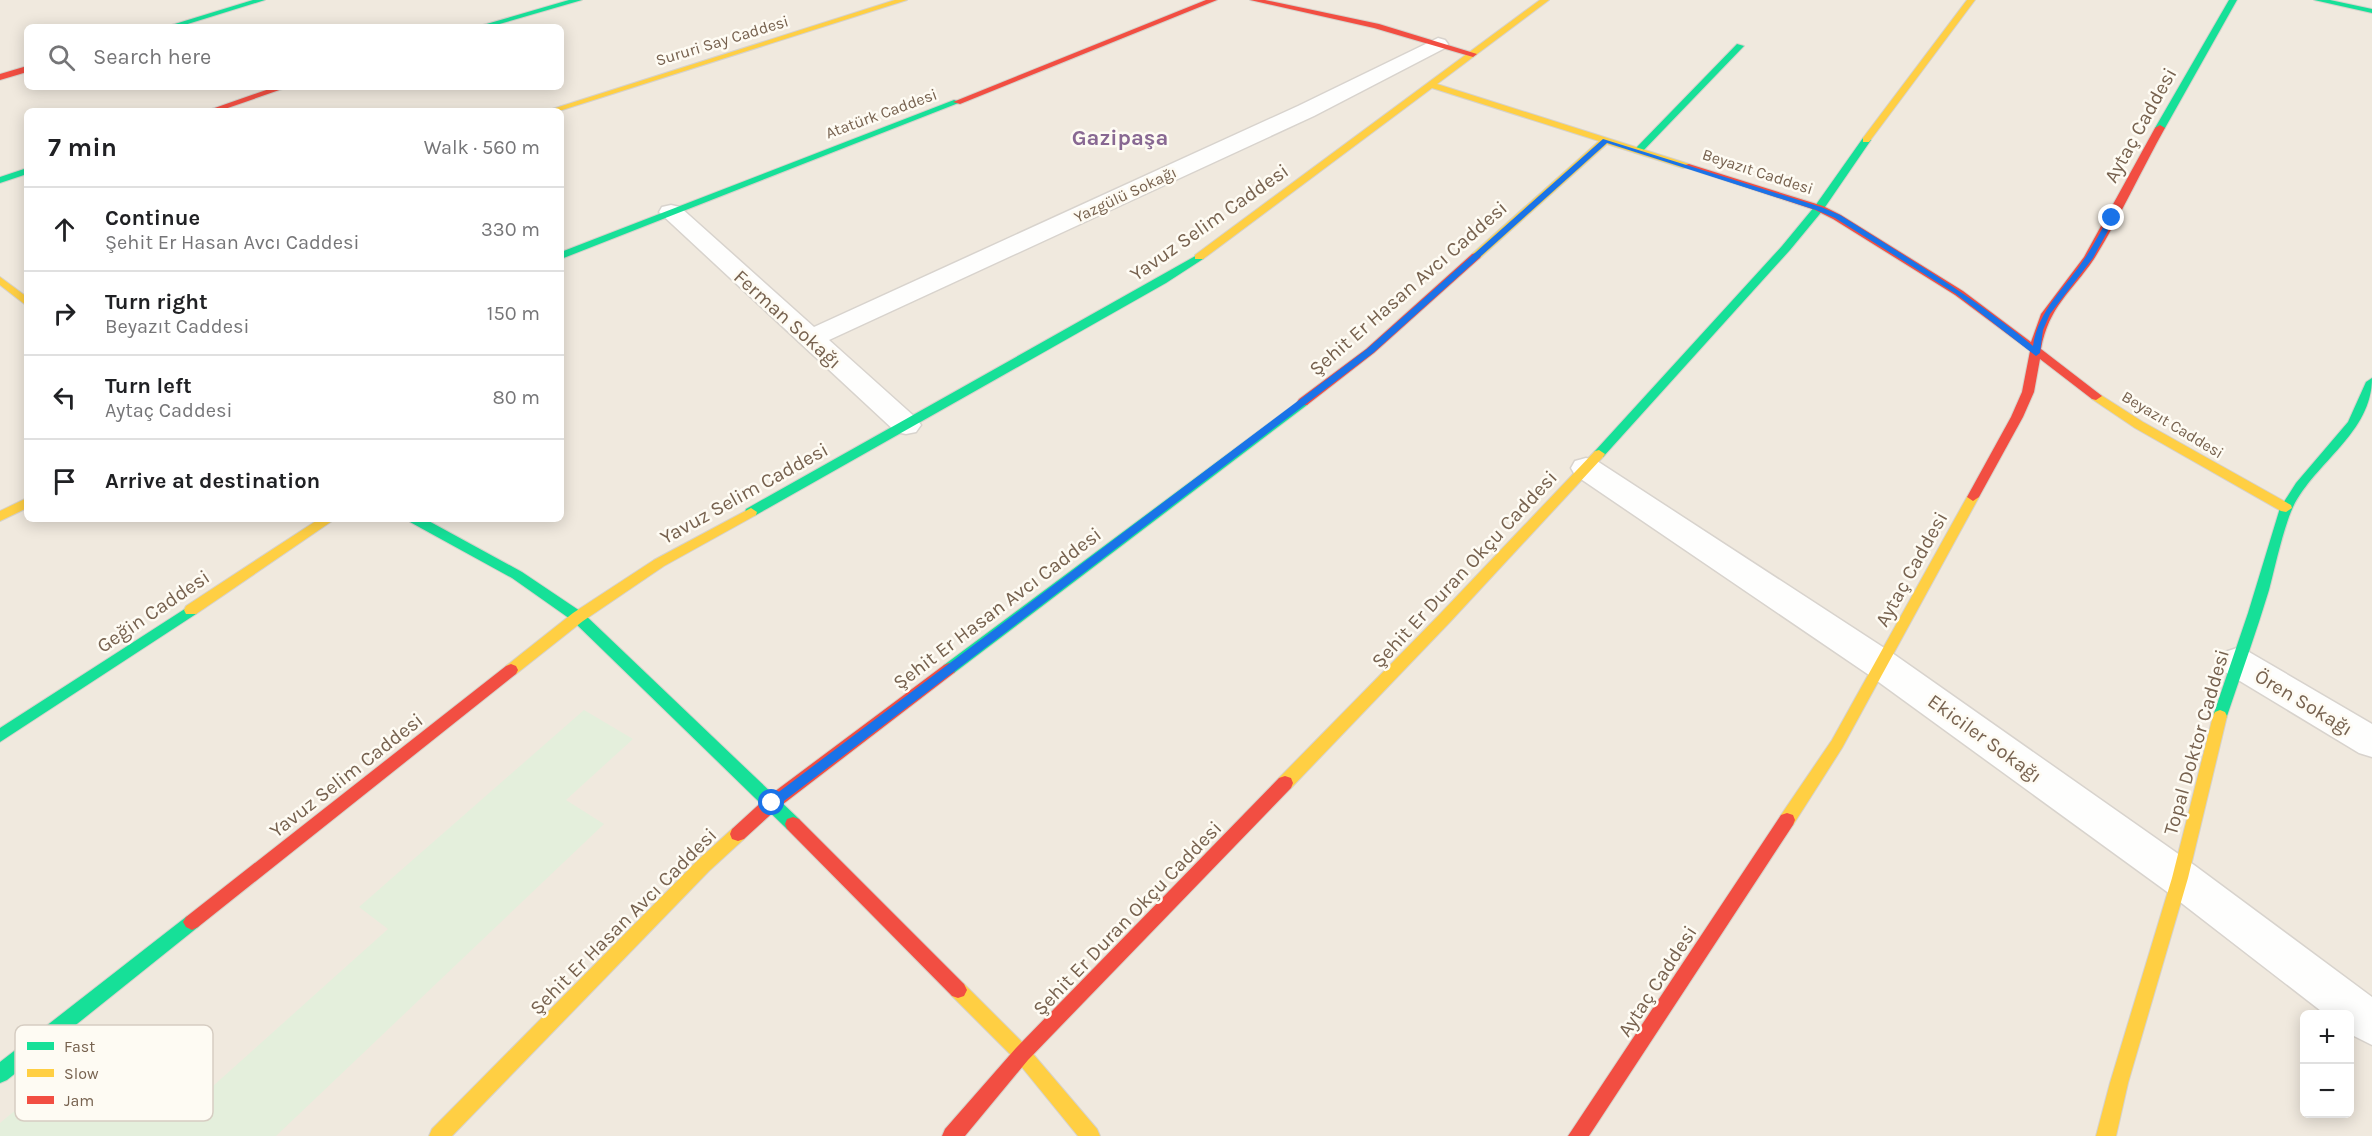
<!DOCTYPE html>
<meta charset="utf-8">
<style>
:root{--surface:#fff;--page:#f2f2f2;--text:#202124;--muted:#757577;--line:#e0e0e0}
body{margin:0;font-family:Karla,sans-serif;background:var(--page);color:var(--text)}
.controls{position:absolute;right:18px;bottom:18px;display:grid;overflow:hidden;border-radius:9px;box-shadow:0 3px 15px #0003}
.controls button{width:54px;height:54px;display:grid;place-items:center;padding:0;border:0;border-bottom:2px solid var(--line);background:var(--surface);color:var(--text);font:30px sans-serif}
.stop{position:absolute;width:18px;height:18px;margin:-14px;border:4px solid #1a73e8;border-radius:50%;background:#fff}
.stop.end{background:#1a73e8;border-color:#fff;box-shadow:0 2px 6px #0008}
.list{margin:0;padding:0;list-style:none}
h2{display:flex;justify-content:space-between;align-items:center;height:78px;margin:0;padding:0 24px;font-size:26px}
h2 small{font-size:20px;font-weight:400;color:var(--muted)}
.list li{display:grid;grid-template-columns:39px 1fr auto;gap:18px;align-items:center;box-sizing:border-box;height:84px;padding:0 24px;border-top:2px solid var(--line)}
.list b{display:block;font-size:22px;white-space:nowrap}
.list p{margin:0;font-size:20px;white-space:nowrap;color:var(--muted)}
.list em{font-size:20px;font-style:normal;color:var(--muted)}
.icon{flex:none;width:33px;height:33px;fill:none;stroke:currentColor;stroke-width:2;stroke-linecap:round;stroke-linejoin:round}
.map{position:relative;flex:none;width:2372px;height:1136px;overflow:hidden}
.search{position:absolute;background:var(--surface);box-shadow:0 3px 15px #0003;left:24px;top:24px;width:540px;height:66px;display:flex;align-items:center;gap:15px;box-sizing:border-box;padding:0 21px;border-radius:9px;color:var(--muted);font-size:22px}
.panel{position:absolute;background:var(--surface);box-shadow:0 3px 15px #0003;left:24px;top:108px;width:540px;height:414px;border-radius:9px}
.map>svg:first-child{display:block}
.residential{fill:#f0e9de;fill-rule:evenodd}
.green{fill:#e4efdc}
.lines{fill:none;stroke-linecap:round;stroke-linejoin:round}
.street-casing{stroke:#d8d3cd;stroke-width:3}
.fast-casing{stroke:#d6d2cb;stroke-width:2}
.slow-casing{stroke:#d6d2cb;stroke-width:2}
.jam-casing{stroke:#d6d2cb;stroke-width:2}
.street{fill:#fefefd;fill-rule:evenodd}
.fast{fill:#16e098;fill-rule:evenodd}
.slow{fill:#ffcf43;fill-rule:evenodd}
.jam{fill:#f24e42;fill-rule:evenodd}
.route{fill:#1a73e8}
.labels{text-anchor:middle;stroke-width:5;stroke-linejoin:round;paint-order:stroke}
.far-street-label{font-size:16px;fill:#77624f;stroke:#fefbf3}
.street-label{font-size:20px;fill:#77624f;stroke:#fefbf3}
.far-district-label{font-size:22px;font-weight:bold;fill:#886892;stroke:#fefbf3}
.key{fill:#fefbf3;stroke:#d6cdc2;stroke-width:1.5}
.key-label{font-size:16px;fill:#77624f}
</style>
<div class="map">
<svg width="2372" height="1136" viewBox="0 0 2372 1136">
<rect width="100%" height="100%" fill="#f8f6f0"/>
<!-- residential -->
<path class="residential" d="M0 0H2372V1136H0ZM27 27H561V87H27ZM27 111H561V519H27ZM2304 1014H2350V1114H2304Z"/>
<!-- green -->
<path class="green" d="M584 710 633 739 566 800 604 824 276 1136H0V1123L111 1031 194 1103 388 929 359 907Z"/>
<g class="lines">
<defs>
<path id="street" d="M1438 38 1445 40 1448 44 1445 48 1314 116 829 340 916 418 921 425 916 432 906 434 896 432 659 212 662 207 671 205 680 207 814 327 1298 106Z
M1586 458 1597 461 1895 655 2194 865 2372 997V1045L2350 1034V1014H2325L2166 891 1869 675 1575 475 1571 468 1575 461Z
M2237 648 2249 652 2372 724V757L2359 753 2225 672 2219 662 2225 652Z"/>
<path id="fast" d="M253 0H265L178 27H165Z
M569 0H582L489 27H476Z
M2229 0H2237L2165 128 2157 130 2155 128Z
M2314 0H2330L2372 9V13Z
M1737 44 1744 46 1641 153H1635V149Z
M954 100 961 102 561 259V252Z
M1863 138 1871 140 1823 210 1790 250 1603 457H1595L1593 454 1595 451 1782 246 1815 206Z
M27 168V174L0 183V177Z
M1199 254 1204 257 1203 259 1166 283 756 515 751 516 745 512 746 509Z
M2372 378C2372 433 2315 462 2293 507 2283 529 2275 567 2269 590 2256 633 2241 674 2227 716L2225 720 2220 722 2215 720 2213 716 2248 613 2280 508 2296 483 2348 422 2366 382Z
M1303 398 1309 402 1307 405 954 673H944L942 669 944 665Z
M408 519H425L522 572 583 613 799 819 801 824 799 829 793 831 787 829 573 621 512 578 410 522Z
M191 605 196 606 198 610 196 614 0 742V728Z
M192 914 198 917 201 922 198 927 7 1080 0 1083V1062L186 917Z"/>
<path id="slow" d="M895 0H907L559 111H546Z
M1540 0H1549L1437 84 1689 164V168H1683L1607 144 1480 258H1472V254L1599 141 1432 88 1203 259H1195V255Z
M1967 0H1975L1869 142H1863V138Z
M0 277 27 297V306L0 285Z
M2096 392 2143 422 2291 505 2292 508 2286 512 2281 511 2135 428 2092 399 2090 396Z
M1599 450 1605 454 1603 457 1450 622 1291 788 1285 790 1279 788 1277 783 1279 778 1440 614 1595 451Z
M1973 493 1979 497 1842 748 1793 825 1787 827 1781 825 1779 820 1781 815 1832 740 1967 497Z
M27 498V508L0 521V511Z
M751 508 757 512 756 515 664 566 583 621 516 674H506L504 670 506 666 573 613 654 560Z
M319 519H335L196 614H186L184 610 186 606Z
M2220 710 2225 712 2227 716 2188 878 2128 1083 2116 1136H2096L2110 1083 2172 878 2213 716 2215 712Z
M738 827 744 829 746 834 744 839 709 871 452 1136H429L432 1129 697 861 732 829Z
M958 982 964 984 1028 1048 1097 1129 1100 1136H1078L1016 1060 952 996 949 990 952 984Z"/>
<path id="jam" d="M1206 0H1217L960 104 953 102Z
M1250 0H1265L1379 24 1477 54 1473 57 1374 28Z
M27 66V72L0 80V74Z
M275 87H288L219 111H206Z
M2160 125 2165 128C2141 171 2120 217 2094 259 2071 293 2049 306 2041 349L2102 396 2096 400 2092 399 2040 359 2034 392 2023 417 1979 497 1973 501 1967 497 2011 417 2022 392 2030 351 1955 295 1833 219 1815 210 1681 166 1689 164 1823 206 1841 215 1963 291 2031 342 2041 314 2084 257 2155 128Z
M1476 253 1481 256 1480 258 1374 353 1307 405H1299L1297 402 1299 399 1366 349 1472 254Z
M949 663 954 665 956 669 954 673 778 808 744 839 738 841 732 839 730 834 732 829 766 798 944 665Z
M511 664 516 666 518 670 516 674 198 927 192 930 186 927 183 922 186 917 506 666Z
M1285 776 1291 778 1293 783 1291 788 1028 1060 965 1136H942L945 1129 1016 1048 1279 778Z
M1787 813 1793 815 1795 820 1793 825 1589 1136H1568L1781 815Z
M793 817 799 819 964 984 967 990 964 996 958 998 952 996 787 829 785 824 787 819Z"/>
</defs>
<!-- street casing -->
<use href="#street" class="street-casing"/>
<!-- fast casing -->
<use href="#fast" class="fast-casing"/>
<!-- slow casing -->
<use href="#slow" class="slow-casing"/>
<!-- jam casing -->
<use href="#jam" class="jam-casing"/>
<!-- street -->
<use href="#street" class="street"/>
<!-- fast -->
<use href="#fast" class="fast"/>
<!-- slow -->
<use href="#slow" class="slow"/>
<!-- jam -->
<use href="#jam" class="jam"/>
</g>
<!-- route -->
<path class="route" d="M1603 139 1821 207 1840 215C1906 257 1973 296 2033 346 2038 310 2066 287 2085 258 2094 245 2101 230 2109 217L2115 218 2093 258 2050 314 2043 330 2040 353 2036 356 1956 294 1835 218 1816 210 1607 143 1373 353 776 807H768V800L1367 349Z"/>
<g class="labels">
<!-- far-street labels -->
<g class="far-street-label">
<text transform="translate(722 40) rotate(-17)" y="6">Sururi Say Caddesi</text>
<text transform="translate(881 113) rotate(-20)" y="6">Atatürk Caddesi</text>
<text transform="translate(1758 171) rotate(18)" y="6">Beyazıt Caddesi</text>
<text transform="translate(1125 194) rotate(-25)" y="6">Yazgülü Sokağı</text>
<text transform="translate(2173 424) rotate(31)" y="6">Beyazıt Caddesi</text>
</g>
<!-- street labels -->
<g class="street-label">
<text transform="translate(2140 125) rotate(-61)" y="7">Aytaç Caddesi</text>
<text transform="translate(1209 222) rotate(-35)" y="7">Yavuz Selim Caddesi</text>
<text transform="translate(1408 288) rotate(-41)" y="7">Şehit Er Hasan Avcı Caddesi</text>
<text transform="translate(788 319) rotate(42)" y="7">Ferman Sokağı</text>
<text transform="translate(744 493) rotate(-29)" y="7">Yavuz Selim Caddesi</text>
<text transform="translate(1464 569) rotate(-47)" y="7">Şehit Er Duran Okçu Caddesi</text>
<text transform="translate(1911 569) rotate(-61)" y="7">Aytaç Caddesi</text>
<text transform="translate(997 608) rotate(-37)" y="7">Şehit Er Hasan Avcı Caddesi</text>
<text transform="translate(153 611) rotate(-34)" y="7">Geğin Caddesi</text>
<text transform="translate(2304 702) rotate(31)" y="7">Ören Sokağı</text>
<text transform="translate(1985 738) rotate(36)" y="7">Ekiciler Sokağı</text>
<text transform="translate(2196 742) rotate(-74)" y="7">Topal Doktor Caddesi</text>
<text transform="translate(346 775) rotate(-38)" y="7">Yavuz Selim Caddesi</text>
<text transform="translate(1127 918) rotate(-46)" y="7">Şehit Er Duran Okçu Caddesi</text>
<text transform="translate(623 921) rotate(-45)" y="7">Şehit Er Hasan Avcı Caddesi</text>
<text transform="translate(1657 981) rotate(-57)" y="7">Aytaç Caddesi</text>
</g>
<!-- far-district labels -->
<g class="far-district-label">
<text x="1120" y="145">Gazipaşa</text>
</g>
</g>
<!-- legend -->
<rect x="15" y="1025" width="198" height="96" rx="9" class="key"/>
<rect x="27" y="1042" width="27" height="8" fill="#16e098"/>
<rect x="27" y="1069" width="27" height="8" fill="#ffcf43"/>
<rect x="27" y="1096" width="27" height="8" fill="#f24e42"/>
<g class="key-label">
<text x="64" y="1052">Fast</text>
<text x="64" y="1079">Slow</text>
<text x="64" y="1106">Jam</text>
</g>
</svg>
<div class="controls">
<button>+</button>
<button>−</button>
</div>
<div class="stop" style="left:772px;top:803px"></div>
<div class="stop end" style="left:2112px;top:218px"></div>
<div class="search"><svg class="icon" aria-label="search" viewBox="0 0 24 24"><circle cx="10" cy="10" r="6"/><path d="M15 15l6 6"/></svg>Search here</div>
<section class="panel">
<h2>7 min<small>Walk · 560 m</small></h2>
<ul class="list">
<li><svg class="icon" aria-label="ahead" viewBox="0 0 24 24"><path d="M12 20V5M6 11l6-6 6 6"/></svg><div><b>Continue</b><p>Şehit Er Hasan Avcı Caddesi</p></div><em>330 m</em></li>
<li><svg class="icon" aria-label="right" viewBox="0 0 24 24"><path d="M7 20v-9h11M14 6l5 5-5 5"/></svg><div><b>Turn right</b><p>Beyazıt Caddesi</p></div><em>150 m</em></li>
<li><svg class="icon" aria-label="left" viewBox="0 0 24 24"><path d="M17 20v-9H6M10 6l-5 5 5 5"/></svg><div><b>Turn left</b><p>Aytaç Caddesi</p></div><em>80 m</em></li>
<li><svg class="icon" aria-label="arrive" viewBox="0 0 24 24"><path d="M6 21V4h12l-3 4 3 4H6"/></svg><div><b>Arrive at destination</b></div></li>
</ul>
</section>
</div>
